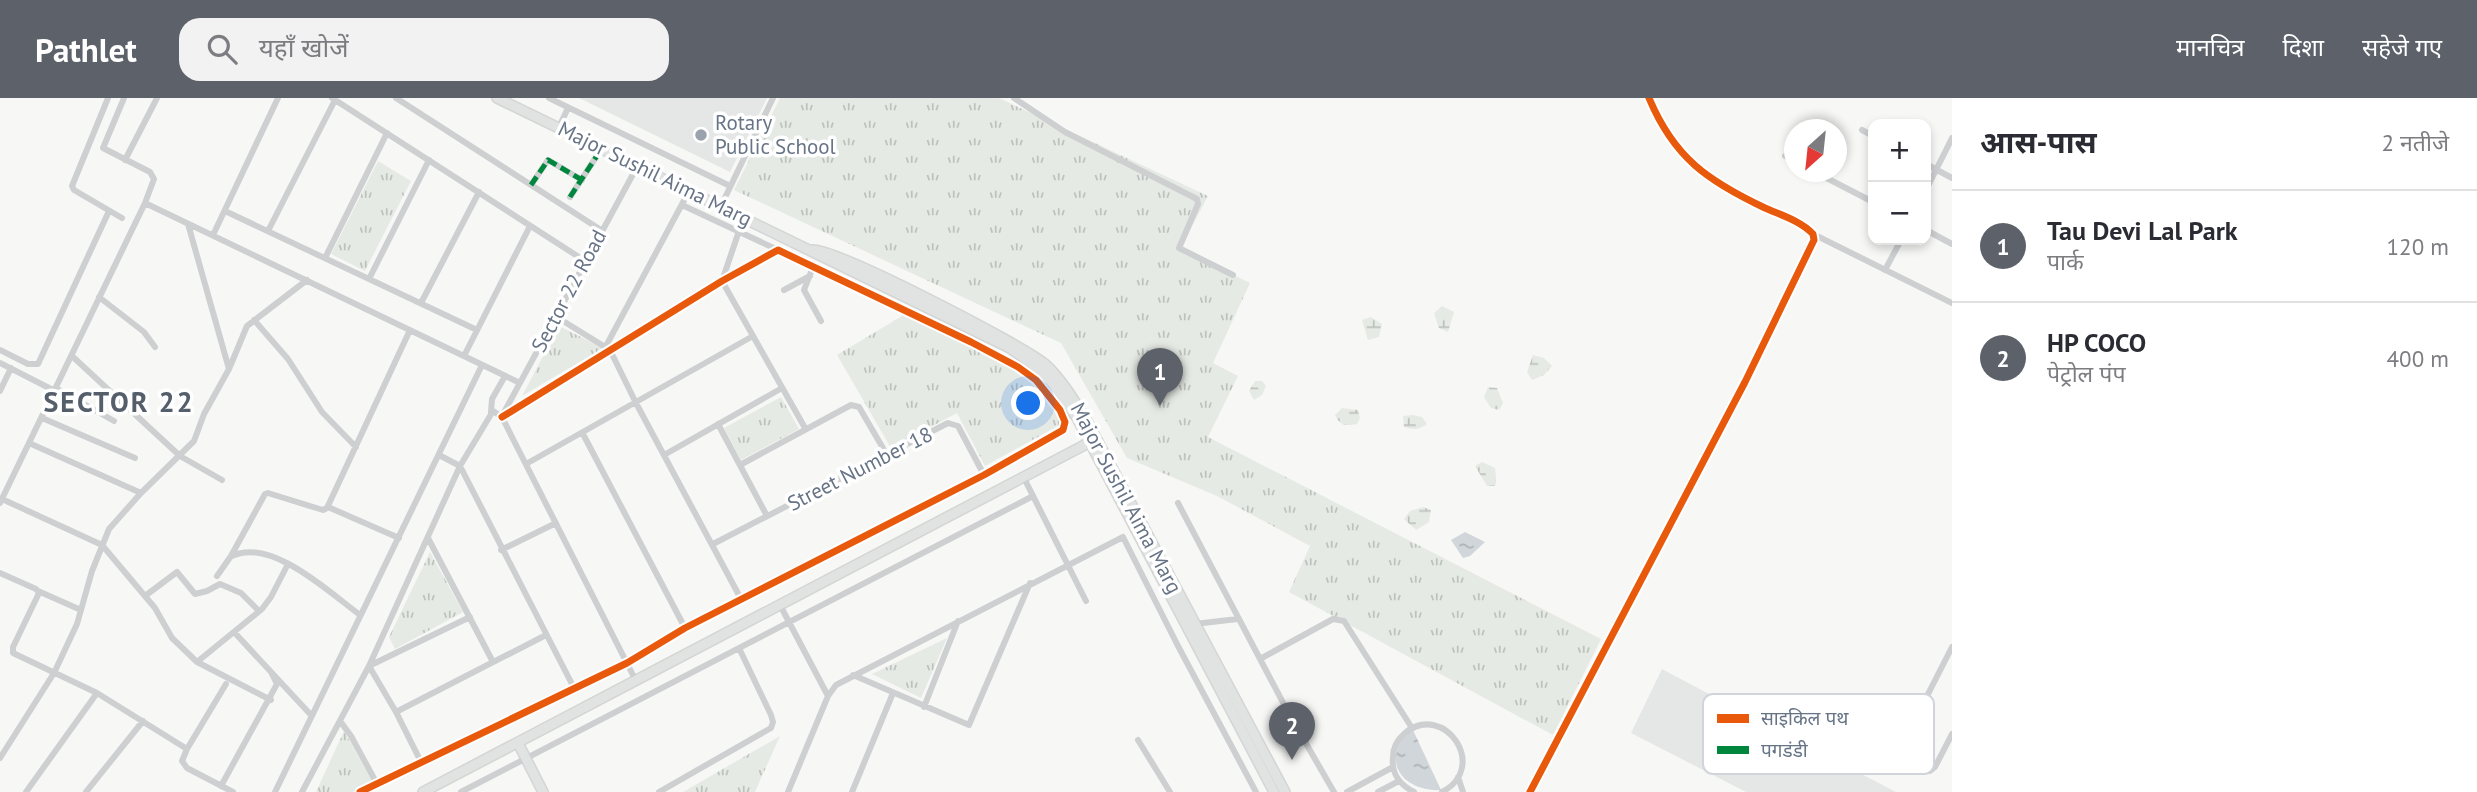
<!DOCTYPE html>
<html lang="hi">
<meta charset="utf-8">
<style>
:root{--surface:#fff;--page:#f2f2f3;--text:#2b2b33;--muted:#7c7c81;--line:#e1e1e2;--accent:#5c616a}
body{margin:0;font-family:"PT Sans","Noto Sans Devanagari",sans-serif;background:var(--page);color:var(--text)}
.controls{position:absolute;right:21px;top:21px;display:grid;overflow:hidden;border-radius:14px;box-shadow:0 4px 10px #0003}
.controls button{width:63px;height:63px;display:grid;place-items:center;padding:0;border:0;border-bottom:2px solid var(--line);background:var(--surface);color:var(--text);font:35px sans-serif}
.compass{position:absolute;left:1784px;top:21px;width:63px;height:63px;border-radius:50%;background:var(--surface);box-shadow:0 4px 10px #0003;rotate:207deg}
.you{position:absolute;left:1029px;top:306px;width:24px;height:24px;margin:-18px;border:5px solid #fff;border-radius:50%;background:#1a73e8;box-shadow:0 0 0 10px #1a73e833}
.badge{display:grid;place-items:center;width:46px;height:46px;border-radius:50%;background:var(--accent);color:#fff;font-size:23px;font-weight:700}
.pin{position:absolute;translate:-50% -58px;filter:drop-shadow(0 2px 4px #0008)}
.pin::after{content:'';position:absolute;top:37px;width:24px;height:21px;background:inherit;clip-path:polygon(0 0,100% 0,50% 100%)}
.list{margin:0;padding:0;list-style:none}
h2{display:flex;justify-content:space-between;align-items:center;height:91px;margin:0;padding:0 28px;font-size:30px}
h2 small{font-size:23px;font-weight:400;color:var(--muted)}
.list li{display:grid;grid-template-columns:46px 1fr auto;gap:21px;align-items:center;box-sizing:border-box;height:112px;padding:0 28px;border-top:2px solid var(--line)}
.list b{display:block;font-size:26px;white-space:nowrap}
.list p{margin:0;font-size:23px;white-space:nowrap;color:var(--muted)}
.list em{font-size:23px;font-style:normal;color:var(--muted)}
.icon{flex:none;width:38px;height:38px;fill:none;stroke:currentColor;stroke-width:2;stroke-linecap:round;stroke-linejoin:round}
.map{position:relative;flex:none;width:1952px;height:694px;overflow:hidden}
header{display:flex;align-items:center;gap:42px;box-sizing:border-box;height:98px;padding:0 35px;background:var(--accent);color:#fff}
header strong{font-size:33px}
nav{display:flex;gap:38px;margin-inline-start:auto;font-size:24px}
.search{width:490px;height:63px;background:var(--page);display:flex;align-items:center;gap:18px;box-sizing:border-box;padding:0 24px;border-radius:21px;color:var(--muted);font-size:26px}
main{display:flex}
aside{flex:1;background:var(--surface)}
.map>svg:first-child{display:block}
.built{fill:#e5e7e7}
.wetland{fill:url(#wetland-marsh)}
.park{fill:url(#park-tufts)}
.water{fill:url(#water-ripples)}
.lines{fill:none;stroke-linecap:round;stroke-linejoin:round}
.secondary-casing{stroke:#d4d5d5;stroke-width:12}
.street{stroke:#cecfd1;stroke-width:6}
.secondary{stroke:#e1e2e2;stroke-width:9}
.quiet{stroke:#00873e;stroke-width:5;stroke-dasharray:10 5;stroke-linecap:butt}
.cycleway-casing{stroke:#fff;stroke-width:11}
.cycleway{stroke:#e8590c;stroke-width:7}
.poi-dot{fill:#99a2ad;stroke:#fff;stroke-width:2.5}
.labels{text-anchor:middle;stroke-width:7;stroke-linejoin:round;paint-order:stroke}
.poi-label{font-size:21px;fill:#677486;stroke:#fff;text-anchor:start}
.street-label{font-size:21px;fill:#677486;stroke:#fff}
.district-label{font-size:28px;font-weight:bold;letter-spacing:2px;fill:#555e6b;stroke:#fff}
.key{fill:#fff;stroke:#d1d5db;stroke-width:2}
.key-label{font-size:19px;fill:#677486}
</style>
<header>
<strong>Pathlet</strong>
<div class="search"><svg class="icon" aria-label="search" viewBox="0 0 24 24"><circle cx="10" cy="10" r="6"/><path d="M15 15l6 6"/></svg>यहाँ खोजें</div>
<nav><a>मानचित्र</a><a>दिशा</a><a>सहेजे गए</a></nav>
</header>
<main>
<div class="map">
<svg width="1952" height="694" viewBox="0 0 1952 694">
<defs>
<pattern id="wetland-marsh" width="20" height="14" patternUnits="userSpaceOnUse" patternTransform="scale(1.75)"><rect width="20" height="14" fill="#e6eae4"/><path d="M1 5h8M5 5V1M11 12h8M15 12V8" fill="none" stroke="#bec2be"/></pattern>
<pattern id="park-tufts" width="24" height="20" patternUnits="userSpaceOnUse" patternTransform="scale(1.75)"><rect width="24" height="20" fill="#e6eae4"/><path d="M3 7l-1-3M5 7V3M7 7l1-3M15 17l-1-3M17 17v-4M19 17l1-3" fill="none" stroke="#bec2be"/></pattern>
<pattern id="water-ripples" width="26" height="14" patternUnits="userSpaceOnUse" patternTransform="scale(1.75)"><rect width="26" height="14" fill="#d0d6da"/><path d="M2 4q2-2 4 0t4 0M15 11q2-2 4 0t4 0" fill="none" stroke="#adb2b6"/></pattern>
</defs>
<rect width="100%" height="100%" fill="#f7f7f6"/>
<!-- built -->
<path class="built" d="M579 0H767L730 74Z
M1662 571 1756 621 1896 694H1746L1631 635Z"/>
<!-- wetland -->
<path class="wetland" d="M1442 208 1454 214 1448 234 1439 230 1434 215Z
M1371 219 1382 226 1379 239 1368 242 1362 222Z
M1533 257 1544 260 1552 268 1544 277 1532 282 1527 274Z
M1255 283H1262L1266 288 1262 297 1254 302 1249 293Z
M1488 289 1497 290 1503 305 1499 312 1491 310 1484 299Z
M1342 310 1358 312 1360 320 1357 326C1346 328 1340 328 1335 317Z
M1412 317 1422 319 1427 326C1419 332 1414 332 1404 329L1403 318Z
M1482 364 1495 370 1496 378 1495 388H1487L1475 368Z
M1423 409 1431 412 1429 424 1416 432 1404 421 1410 413Z"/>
<!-- park -->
<path class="park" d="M780 0H999L1208 98 1180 151 1250 185 1213 265 1238 278 1208 339 1601 541 1553 637 1289 494 1310 448 1217 398 1127 360 1061 245 734 92Z
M378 63 411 83 365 173 331 156Z
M912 212 989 251 1036 282 1072 320 985 368 957 315 891 350 837 257Z
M559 228 603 250 522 298Z
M781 299 799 331 741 362 724 330Z
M430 454 463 514 395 551 389 539Z
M947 540 921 600 872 576Z
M344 633 373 685 353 694H316Z
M780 638 755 694H683Z"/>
<!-- water -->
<path class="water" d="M1465 434 1485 444 1470 458 1463 460 1451 442Z
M1413 632 1441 692C1411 694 1384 672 1401 643 1403 639 1410 635 1413 632Z"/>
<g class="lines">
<defs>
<path id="secondary" d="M497 0 1008 249C1038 268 1058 290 1077 320L1274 694
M812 152C833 149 1025 248 1046 267 1063 283 1075 304 1087 323L1285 694
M518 645 543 694
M423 694 1096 341"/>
</defs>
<!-- secondary casing -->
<use href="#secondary" class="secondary-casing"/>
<!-- street -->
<path class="street" d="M108 0 72 88 74 92 122 120
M332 0 585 163
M396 0 601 132
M549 0 730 88
M1014 0 1065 34 1197 101 1198 106 1179 150 1233 177
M559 29 568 10
M1862 32 1873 38
M1785 58 1794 63
M125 62 157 0
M1926 66 1952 80
M1815 74 1873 104
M531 87 548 62 582 82
M1926 92 1952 40
M570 99 602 50
M145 105 520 285
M682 107 778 152
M720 110 773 0
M225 113 477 232
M188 126 229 271
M1926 132 1952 146
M268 133 335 2
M739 133 722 183 805 330
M1813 136 1952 205
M213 137 278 0
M325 160 387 35
M813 169 804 192 821 223
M1885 172 1901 142
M369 181 429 62
M784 192 810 178
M99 199 144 234 155 249
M421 205 479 94
M555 218 610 252 636 305 741 501
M254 222 288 261 322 314 356 349
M606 248 688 95
M0 252 28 266H38L109 113
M72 258 180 358 222 382
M464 258 530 128
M0 265 55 293
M56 290 114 323
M0 293 11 270
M491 314 492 301 505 278
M502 318 638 67
M42 320 135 360
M718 326 767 418
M583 336 685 530
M29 345 141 395
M439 357 460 368 574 590
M664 357 782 290
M526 366 753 238
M740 367 851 307 859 309 887 357
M1024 380 1086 503
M2 401 102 447 155 510 172 540 197 564 262 511 271 499 288 466
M0 405 145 105 154 81 150 74 103 50 124 0
M1178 405 1289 616 1334 694
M328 409 399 440
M428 440 493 564
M713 446 948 325 958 328 984 377
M501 452 556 425
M232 458C271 439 330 495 360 517
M0 475 36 491 39 495 13 549V555L97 595 187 651
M217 478 231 458 265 396 268 395 323 412 327 410 410 232
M38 493 81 512
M145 498 177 474 195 496 207 493 220 486 241 495 259 513
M780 507 828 598
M1194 526 1238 521
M234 534 311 617
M1260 561 1333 521 1344 523 1412 630
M197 564 271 602
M853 577 969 627 1030 485
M226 586 187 651 182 663 187 670 233 694
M924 609 958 523
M396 614 546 537
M340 623 351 638 377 686
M1138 642 1170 694
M1884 651 1930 673 1935 669 1952 636
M1897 657 1952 549
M0 660 54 575 77 526 92 473 109 431 141 395 194 343 204 316 229 271 247 228 307 182
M421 664 396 614 369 568 470 519
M1458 679 1463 694
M221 688 277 586 271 574
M26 694 97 595
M86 694 143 623
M275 694 482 267
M302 694 369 568 460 368 493 313 502 319 513 341 636 583
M360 694 627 565 685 530 984 377 1063 332 1065 324 1060 312 1036 282 1018 269 971 244 778 152 722 183 502 319
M461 694 1033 398
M659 694 771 630 773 624 771 617 739 550
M788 694 828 598 836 587 1123 439 1178 548 1256 694
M852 694 893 595
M1347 694 1393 669
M1378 694 1399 683
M1414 694C1400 687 1391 675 1393 659 1393 650 1398 641 1405 635 1444 603 1490 669 1442 694
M1530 694 1745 284 1814 142 1813 136C1801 123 1781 117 1765 110 1708 83 1674 60 1649 0"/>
<!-- secondary -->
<use href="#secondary" class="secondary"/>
<!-- quiet -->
<path class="quiet" d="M531 87 548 62 582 82
M570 99 602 50"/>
<defs>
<path id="cycleway" d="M360 694 627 565 685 530 984 377 1063 332 1065 324 1060 312 1036 282 1018 269 971 244 778 152 722 183 502 319
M1530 694 1745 284 1814 142 1813 136C1801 123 1781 117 1765 110 1708 83 1674 60 1649 0"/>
</defs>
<!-- cycleway casing -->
<use href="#cycleway" class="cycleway-casing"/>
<!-- cycleway -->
<use href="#cycleway" class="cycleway"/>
</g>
<!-- markers -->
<circle class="poi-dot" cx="701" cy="37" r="7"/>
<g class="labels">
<!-- poi labels -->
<g class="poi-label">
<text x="715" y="32">Rotary<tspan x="715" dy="24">Public School</tspan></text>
</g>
<!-- street labels -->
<g class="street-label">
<text transform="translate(655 76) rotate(26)" y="7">Major Sushil Aima Marg</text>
<text transform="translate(569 193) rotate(-62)" y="7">Sector 22 Road</text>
<text transform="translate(860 371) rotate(-27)" y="7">Street Number 18</text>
<text transform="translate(1126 400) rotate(62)" y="7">Major Sushil Aima Marg</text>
</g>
<!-- district labels -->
<g class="district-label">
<text x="119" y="314">SECTOR 22</text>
</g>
</g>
<!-- legend -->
<rect x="1703" y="596" width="231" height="80" rx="10" class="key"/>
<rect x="1717" y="616" width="32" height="9" fill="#e8590c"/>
<rect x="1717" y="648" width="32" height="8" fill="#00873e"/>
<g class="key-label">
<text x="1761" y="627">साइकिल पथ</text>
<text x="1761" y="659">पगडंडी</text>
</g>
</svg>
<div class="controls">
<button>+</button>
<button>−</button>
</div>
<svg class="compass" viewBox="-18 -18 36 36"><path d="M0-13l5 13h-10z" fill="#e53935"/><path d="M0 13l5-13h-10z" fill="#7c7c81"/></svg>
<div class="you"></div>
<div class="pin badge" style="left:1160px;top:308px">1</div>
<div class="pin badge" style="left:1292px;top:662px">2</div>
</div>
<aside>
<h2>आस-पास<small>2 नतीजे</small></h2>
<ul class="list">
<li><span class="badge">1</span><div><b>Tau Devi Lal Park</b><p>पार्क</p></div><em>120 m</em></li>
<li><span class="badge">2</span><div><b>HP COCO</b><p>पेट्रोल पंप</p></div><em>400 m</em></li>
</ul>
</aside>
</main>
